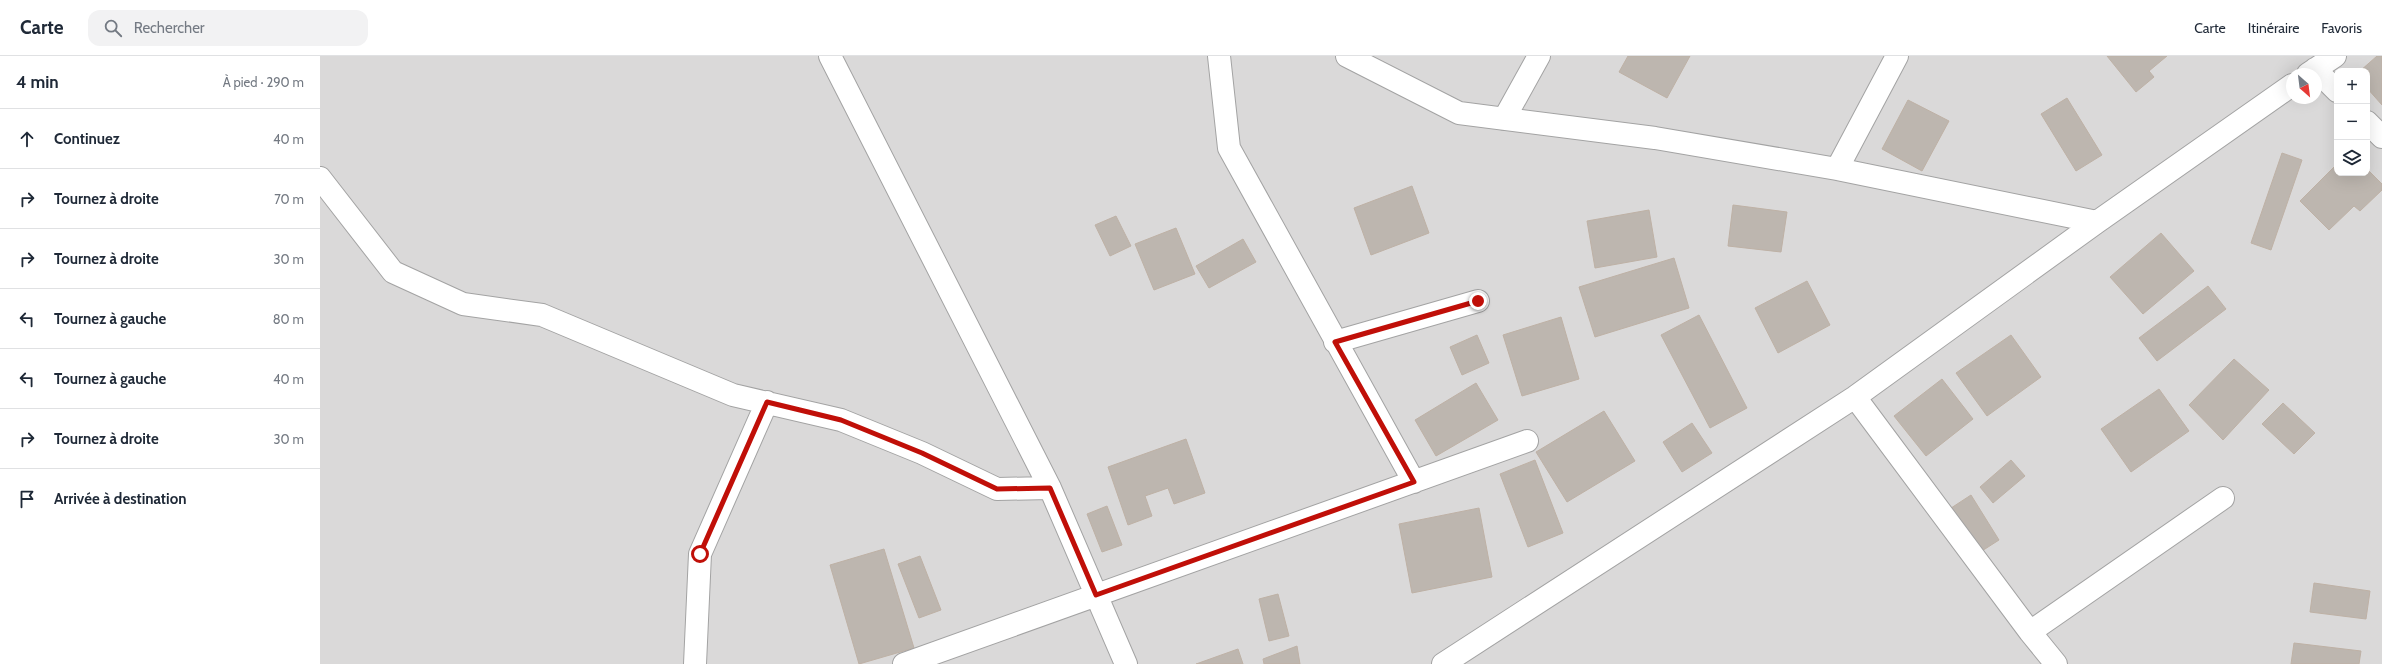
<!DOCTYPE html>
<html lang="fr">
<meta charset="utf-8">
<style>
:root{--surface:#fff;--page:#f2f2f3;--text:#1f2937;--muted:#747a83;--line:#e0e1e3}
body{margin:0;font-family:Cabin,sans-serif;background:var(--page);color:var(--text)}
.controls{position:absolute;right:12px;top:12px;display:grid;overflow:hidden;border-radius:8px;box-shadow:0 4px 16px #0002}
.controls button{width:36px;height:36px;display:grid;place-items:center;padding:0;border:0;border-bottom:1px solid var(--line);background:var(--surface);color:var(--text);font:20px sans-serif}
.compass{position:absolute;left:1966px;top:12px;width:36px;height:36px;border-radius:50%;background:var(--surface);box-shadow:0 4px 16px #0002;rotate:152deg}
.stop{position:absolute;width:12px;height:12px;margin:-9px;border:3px solid #c00f08;border-radius:50%;background:#fff}
.stop.end{background:#c00f08;border-color:#fff;box-shadow:0 1px 4px #0008}
.list{margin:0;padding:0;list-style:none}
h2{display:flex;justify-content:space-between;align-items:center;height:52px;margin:0;padding:0 16px;font-size:17px}
h2 small{font-size:13px;font-weight:400;color:var(--muted)}
.list li{display:grid;grid-template-columns:26px 1fr auto;gap:12px;align-items:center;box-sizing:border-box;height:60px;padding:0 16px;border-top:1px solid var(--line)}
.list b{display:block;font-size:15px;white-space:nowrap}
.list em{font-size:13px;font-style:normal;color:var(--muted)}
.icon{flex:none;width:22px;height:22px;fill:none;stroke:currentColor;stroke-width:2;stroke-linecap:round;stroke-linejoin:round}
.map{position:relative;flex:none;width:2062px;height:608px;overflow:hidden}
header{display:flex;align-items:center;gap:24px;box-sizing:border-box;height:56px;padding:0 20px;background:var(--surface);border-bottom:1px solid var(--line)}
header strong{font-size:19px}
nav{display:flex;gap:22px;margin-inline-start:auto;font-size:14px}
.search{width:280px;height:36px;background:var(--page);display:flex;align-items:center;gap:10px;box-sizing:border-box;padding:0 14px;border-radius:12px;color:var(--muted);font-size:15px}
main{display:flex}
aside{flex:1;background:var(--surface)}
.map>svg:first-child{display:block}
.residential{fill:#dad9d9;fill-rule:evenodd}
.building{fill:#bdb6af;stroke:#beb1a5}
.lines{fill:none;stroke-linecap:round;stroke-linejoin:round}
.minor-casing{stroke:#a3a3a3;stroke-width:24}
.minor{stroke:#fff;stroke-width:22}
.route{stroke:#c00f08;stroke-width:5}
</style>
<header>
<strong>Carte</strong>
<div class="search"><svg class="icon" aria-label="search" viewBox="0 0 24 24"><circle cx="10" cy="10" r="6"/><path d="M15 15l6 6"/></svg>Rechercher</div>
<nav><a>Carte</a><a>Itinéraire</a><a>Favoris</a></nav>
</header>
<main>
<aside>
<h2>4 min<small>À pied · 290 m</small></h2>
<ul class="list">
<li><svg class="icon" aria-label="ahead" viewBox="0 0 24 24"><path d="M12 20V5M6 11l6-6 6 6"/></svg><div><b>Continuez</b></div><em>40 m</em></li>
<li><svg class="icon" aria-label="right" viewBox="0 0 24 24"><path d="M7 20v-9h11M14 6l5 5-5 5"/></svg><div><b>Tournez à droite</b></div><em>70 m</em></li>
<li><svg class="icon" aria-label="right" viewBox="0 0 24 24"><path d="M7 20v-9h11M14 6l5 5-5 5"/></svg><div><b>Tournez à droite</b></div><em>30 m</em></li>
<li><svg class="icon" aria-label="left" viewBox="0 0 24 24"><path d="M17 20v-9H6M10 6l-5 5 5 5"/></svg><div><b>Tournez à gauche</b></div><em>80 m</em></li>
<li><svg class="icon" aria-label="left" viewBox="0 0 24 24"><path d="M17 20v-9H6M10 6l-5 5 5 5"/></svg><div><b>Tournez à gauche</b></div><em>40 m</em></li>
<li><svg class="icon" aria-label="right" viewBox="0 0 24 24"><path d="M7 20v-9h11M14 6l5 5-5 5"/></svg><div><b>Tournez à droite</b></div><em>30 m</em></li>
<li><svg class="icon" aria-label="arrive" viewBox="0 0 24 24"><path d="M6 21V4h12l-3 4 3 4H6"/></svg><div><b>Arrivée à destination</b></div></li>
</ul>
</aside>
<div class="map">
<svg width="2062" height="608" viewBox="0 0 2062 608">
<rect width="100%" height="100%" fill="#edeae2"/>
<!-- residential -->
<path class="residential" d="M0 0H2062V608H0ZM2017 15H2047V117H2017ZM1972 18H1996V42H1972Z"/>
<!-- building -->
<path class="building" d="M1308 0H1370L1347 42 1299 16Z
M1787 0H1847L1829 15 1834 21 1816 36Z
M2057 0H2062V49L2047 32V15H2040Z
M1747 42 1782 99 1756 115 1721 58Z
M1588 44 1629 65 1602 115 1562 93Z
M1962 97 1982 104 1951 194 1931 187Z
M2017 108V117H2047V113L2062 128V134L2040 155 2034 150 2009 174 1980 145Z
M1092 130 1109 177 1051 199 1034 152Z
M1413 149 1467 156 1461 196 1408 190Z
M1329 154 1337 201 1275 212 1267 165Z
M796 160 811 190 790 200 775 169Z
M856 172 875 218 834 234 815 188Z
M1841 177 1874 215 1823 258 1790 221Z
M923 183 936 206 889 232 876 210Z
M1354 202 1369 252 1275 281 1259 231Z
M1487 225 1510 269 1458 297 1435 252Z
M1888 230 1906 253 1837 305 1819 282Z
M1379 259 1427 352 1390 372 1341 279Z
M1241 261 1259 323 1202 340 1183 279Z
M1157 279 1169 307 1142 319 1130 291Z
M1691 279 1721 321 1667 360 1636 317Z
M1914 303 1949 334 1903 384 1869 349Z
M1622 323 1653 363 1606 400 1574 360Z
M1156 327 1178 364 1116 400 1095 364Z
M1839 333 1869 375 1811 416 1781 373Z
M1963 347 1995 377 1974 398 1942 368Z
M1284 355 1315 405 1247 446 1216 396Z
M1372 367 1392 397 1362 416 1343 386Z
M866 383 885 437 854 448 848 432 825 440 832 460 808 469 788 411Z
M1215 404 1243 477 1208 491 1180 418Z
M1691 404 1705 420 1673 447 1660 431Z
M1651 439 1679 484 1654 500 1625 456Z
M787 450 802 489 782 496 767 458Z
M1159 452 1172 521 1092 537 1079 468Z
M564 493 594 592 539 608 510 509Z
M600 500 621 554 599 562 578 508Z
M1994 527 2050 535 2046 563 1990 556Z
M958 538 969 580 949 585 939 543Z
M1974 587 2041 595 2039 608H1971Z
M977 590 980 608H944L943 603Z
M918 593 923 608H876Z"/>
<g class="lines">
<defs>
<path id="minor" d="M510 0 730 432 806 608
M899 0 909 92 1094 426
M1027 0 1139 57 1335 82 1517 113 1777 166
M1995 13 2017 35
M1988 18 2015 0
M1184 63 1219 0
M2047 66 2062 81
M1517 113 1577 0
M0 122 73 216 143 248 222 259 413 339 521 364 602 397 677 433 730 432
M1015 286 1158 245
M1535 341 1710 576 1903 442
M1710 576 1736 608
M375 608 380 498 447 346
M584 608 1207 385
M1123 608 1535 341 1777 166 1972 29"/>
</defs>
<!-- minor casing -->
<use href="#minor" class="minor-casing"/>
<!-- minor -->
<use href="#minor" class="minor"/>
</g>
<g class="lines">
<!-- route -->
<path class="route" d="M380 498 447 346 521 364 602 397 677 433 730 432 776 539 1094 426 1015 286 1158 245"/>
</g>
</svg>
<div class="controls">
<button>+</button>
<button>−</button>
<button><svg class="icon" aria-label="layers" viewBox="0 0 24 24"><path d="M12 4l9 5-9 5-9-5zM3 14l9 5 9-5"/></svg></button>
</div>
<svg class="compass" viewBox="-18 -18 36 36"><path d="M0-13l5 13h-10z" fill="#e53935"/><path d="M0 13l5-13h-10z" fill="#747a83"/></svg>
<div class="stop" style="left:380px;top:498px"></div>
<div class="stop end" style="left:1158px;top:245px"></div>
</div>
</main>
